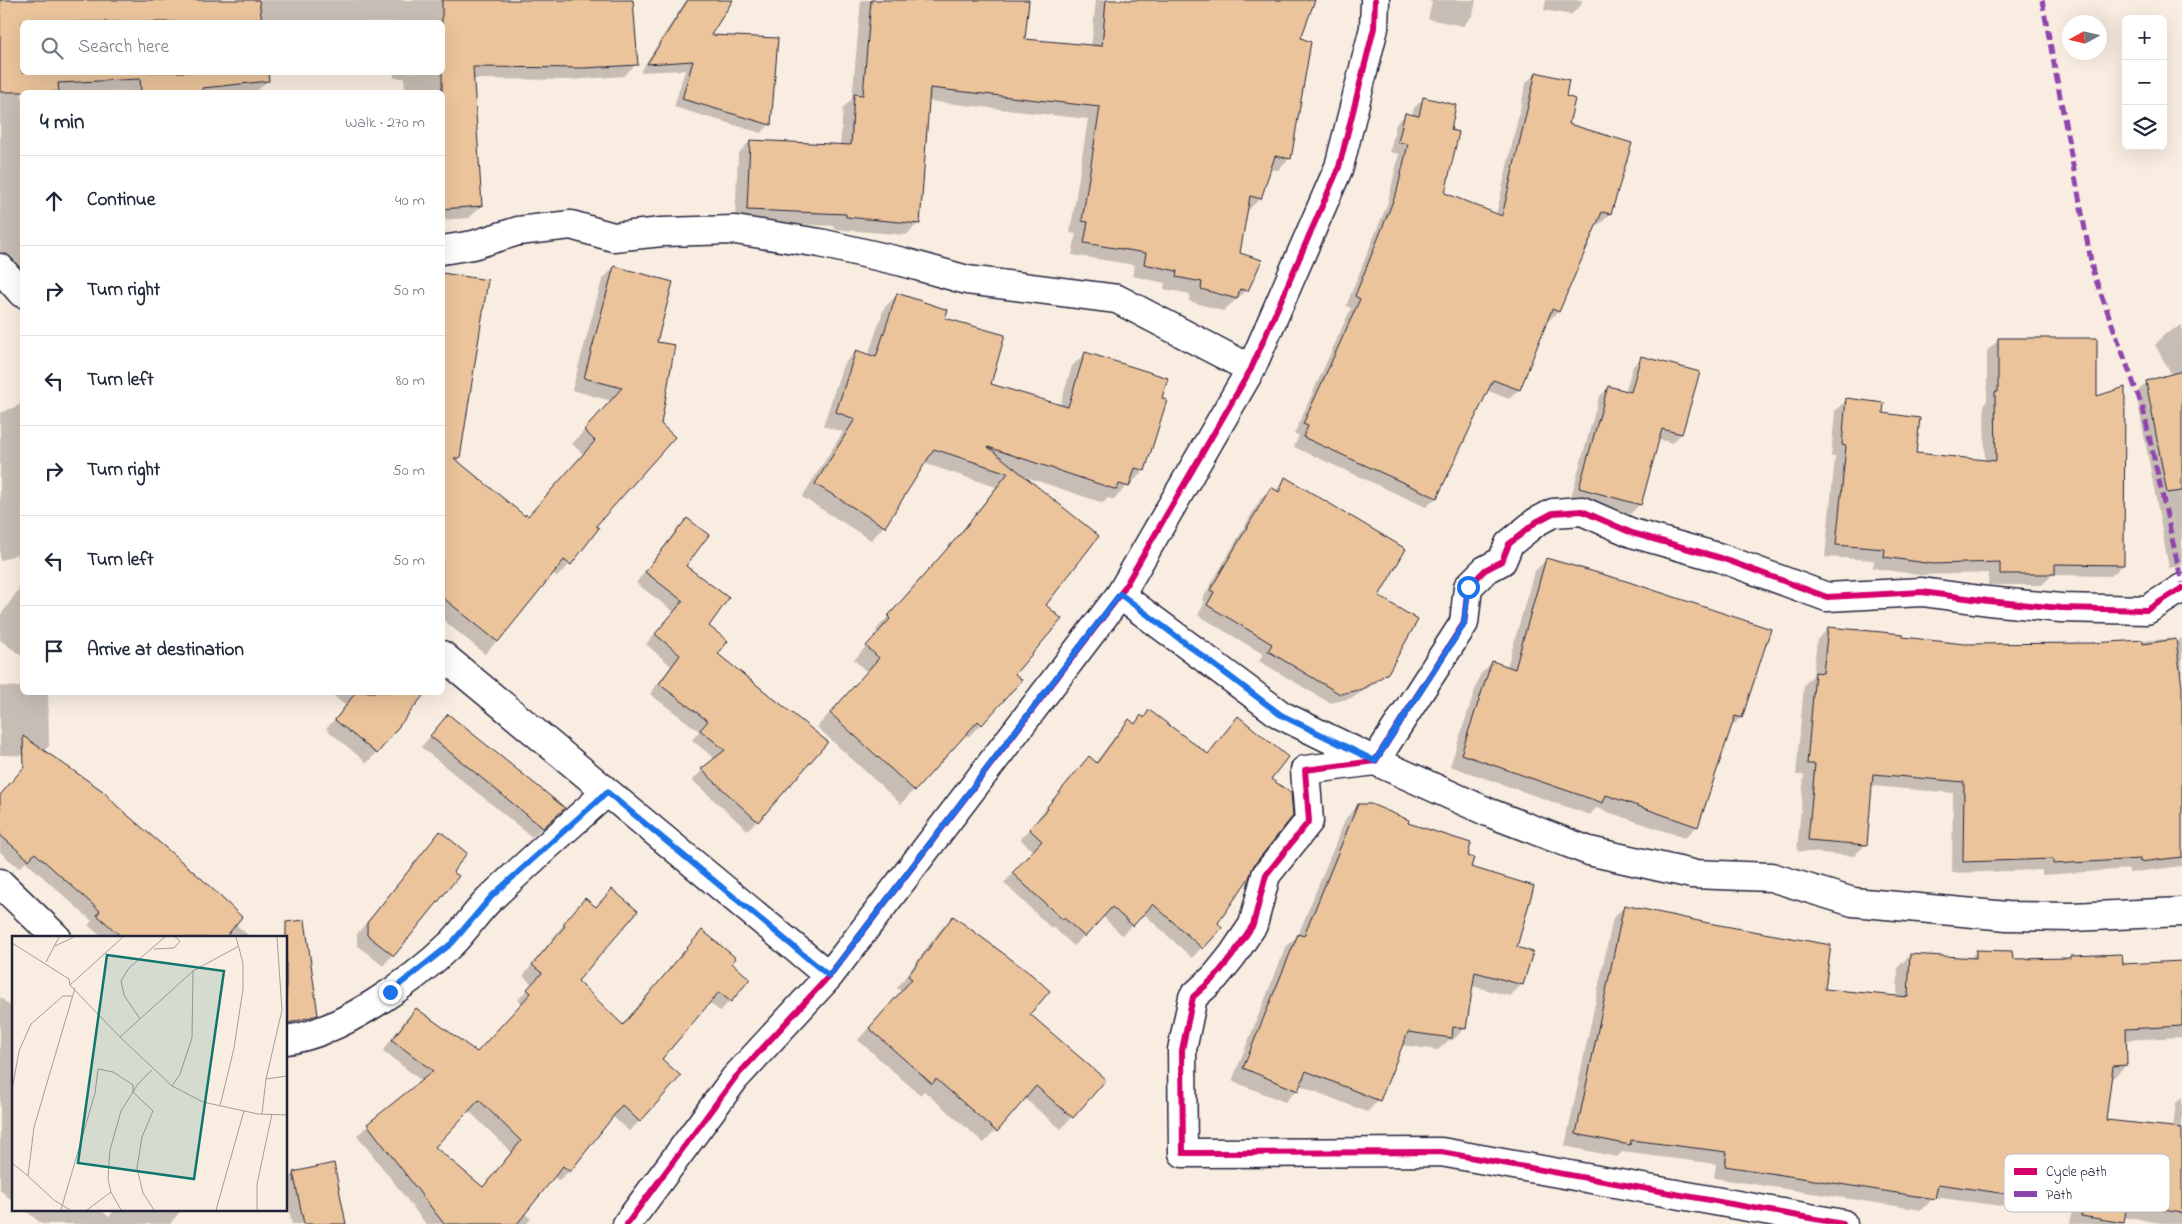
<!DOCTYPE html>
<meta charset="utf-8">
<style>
:root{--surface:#fff;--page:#f2f2f3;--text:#1f2937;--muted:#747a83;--line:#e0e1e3}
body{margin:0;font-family:"Indie Flower",sans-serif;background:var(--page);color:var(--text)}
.controls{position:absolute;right:15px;top:15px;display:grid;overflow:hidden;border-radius:8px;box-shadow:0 5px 20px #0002}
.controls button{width:45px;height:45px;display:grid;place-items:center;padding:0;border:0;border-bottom:1px solid var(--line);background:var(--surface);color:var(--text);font:25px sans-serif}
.compass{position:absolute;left:2062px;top:15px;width:45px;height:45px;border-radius:50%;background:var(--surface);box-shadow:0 5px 20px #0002;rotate:262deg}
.stop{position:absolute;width:15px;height:15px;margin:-11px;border:4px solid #1a73e8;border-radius:50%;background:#fff}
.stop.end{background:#1a73e8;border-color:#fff;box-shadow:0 1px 5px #0008}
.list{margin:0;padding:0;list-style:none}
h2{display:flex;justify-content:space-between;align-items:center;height:65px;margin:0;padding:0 20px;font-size:21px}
h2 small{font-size:16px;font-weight:400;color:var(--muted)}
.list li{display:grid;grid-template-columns:32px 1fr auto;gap:15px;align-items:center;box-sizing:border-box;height:90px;padding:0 20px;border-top:1px solid var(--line)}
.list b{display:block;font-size:19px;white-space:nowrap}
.list em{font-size:16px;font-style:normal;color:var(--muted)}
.icon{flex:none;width:28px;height:28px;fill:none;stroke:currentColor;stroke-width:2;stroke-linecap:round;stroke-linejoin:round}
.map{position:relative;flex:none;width:2182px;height:1224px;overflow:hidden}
.search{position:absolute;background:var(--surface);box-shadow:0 5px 20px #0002;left:20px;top:20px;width:425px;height:55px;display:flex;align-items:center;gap:12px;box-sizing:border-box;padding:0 18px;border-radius:8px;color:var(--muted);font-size:19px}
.panel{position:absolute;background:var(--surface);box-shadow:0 5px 20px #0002;left:20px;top:90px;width:425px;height:605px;border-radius:8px}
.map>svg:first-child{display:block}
.shadow{fill:#0003;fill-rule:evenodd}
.building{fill:#ebc49b;stroke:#22223b;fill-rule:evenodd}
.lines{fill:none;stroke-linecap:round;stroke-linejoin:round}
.minor-casing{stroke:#22223b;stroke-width:31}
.minor{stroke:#fff;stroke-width:28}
.quiet{stroke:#8e44ad;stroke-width:5;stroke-dasharray:10 5;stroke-linecap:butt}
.cycleway-casing{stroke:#fff;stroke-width:9}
.cycleway{stroke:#d6006c;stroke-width:6}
.route{stroke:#1a73e8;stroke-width:6}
.inset-road{fill:none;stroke:#a39c9f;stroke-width:1}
.view{fill:#0f766e;fill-opacity:0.15;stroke:#0f766e;stroke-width:2.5}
.inset-edge{fill:none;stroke:#22223b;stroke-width:2.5}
.key{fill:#fff;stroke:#bdbdc4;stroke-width:1}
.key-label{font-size:14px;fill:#22223b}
</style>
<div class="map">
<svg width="2182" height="1224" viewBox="0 0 2182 1224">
<rect width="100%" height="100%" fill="#f9ede1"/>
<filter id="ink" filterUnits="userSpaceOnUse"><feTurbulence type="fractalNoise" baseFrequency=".02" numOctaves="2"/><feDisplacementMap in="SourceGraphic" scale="10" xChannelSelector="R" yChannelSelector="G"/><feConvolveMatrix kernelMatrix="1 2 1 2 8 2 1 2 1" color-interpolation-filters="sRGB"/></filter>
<g filter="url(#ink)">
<!-- shadow -->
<path class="shadow" d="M0 0H632L636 64 624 76 571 80 473 79 481 206 469 218 442 220V92H405L404 78H394V72H442V22H22V72L267 81 256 92H22V268L2 273 0 271Z
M686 0H728L709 36 770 124 761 133 674 107 685 70 640 72Z
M861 0H1028L1024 40 1091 47 1096 0H1313L1299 39 1290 158 1278 170 1270 169 1260 199 1247 211 1239 254 1247 290 1223 311 1189 301 1190 294 1164 289 1165 283 1132 276 1135 265 1072 255 1076 234 1070 233 1088 119 928 101 919 223 906 235 834 229V226L735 221 738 154 750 141 840 146 843 108 852 99Z
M1427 0H1476L1473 15 1463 26 1428 19 1432 2Z
M1546 0H1582L1581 5 1571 15 1544 10Z
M339 72H369L339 74Z
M1536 73 1564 97 1567 124 1631 144 1610 214 1600 224 1597 222 1558 312 1548 321 1546 320 1519 389 1509 399 1486 390 1436 498 1426 507 1294 447 1299 435 1294 434 1351 308 1346 306 1388 202 1399 154 1390 152 1396 124 1406 114 1412 115 1414 108 1423 99 1449 131 1444 194 1496 215 1526 83Z
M614 267 672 283 594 526 597 528 570 564 557 577 553 573 497 641 485 654 442 619V274L444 452 524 517H528L583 454 572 444 611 401 572 390 602 280Z
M897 295 944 319 990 385 1060 406 1072 366 1086 353 1161 399 1144 470 1131 484 1129 483 1114 500 1108 498 1103 503 1023 476 1045 606 1013 674 981 724 968 737 965 734 901 804 817 727 867 672 854 660 878 633 876 630 948 548 996 487 923 463 884 526 871 540 802 497 843 432 823 426 843 365 856 351 868 356 884 308Z
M2182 325V566L2169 568 2136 393 2146 383 2172 375 2155 345 2165 334Z
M1998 340 2096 397 2123 565 2111 576 2052 575 2042 585H1988L1989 573 1920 575 1873 568 1874 560 1825 557 1835 457H1831L1835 411 1847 399 1881 414 1915 454 1985 462 1984 405 1987 401V351Z
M1642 357 1681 434 1672 443 1658 439 1639 505 1630 514 1571 497 1599 397 1608 388 1625 392 1633 366Z
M22 404V552L0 561V413Z
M1285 479 1377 596 1386 672 1376 683 1352 698 1330 703 1259 661 1263 654 1198 615 1205 602 1202 600 1261 498 1271 488 1275 491Z
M687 519 685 566 716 654 757 821 747 830 692 780 715 759 692 740 699 731 650 694 671 666 646 644 674 612 636 583 677 529Z
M1546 560 1741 717 1730 728 1697 826 1685 838 1596 808 1590 815 1450 766 1480 675 1492 662 1507 667 1534 572Z
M22 585V656L0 640V616Z
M1828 629 1964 645 2092 644 2170 639 2182 733V866L2129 873V869L2042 875V870L1952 873 1953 793 1871 786 1865 845 1854 856 1797 851 1804 775H1796L1804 685 1813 675 1817 640Z
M2182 637V675L2172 649Z
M0 686 22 687V692H48L49 746 43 751 251 938H103L88 925 92 921 26 862 19 868 0 852V795L35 756 0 755Z
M329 692H419L376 753 367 763 326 729 346 706Z
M1149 712 1207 755 1229 728 1269 779 1253 865 1216 924 1220 928 1192 958 1143 913 1122 935 1102 916 1074 946 1053 927 1052 929 1004 883 1033 851 1020 839 1039 819 1038 818 1079 768 1089 758 1095 763 1119 731 1129 721 1134 724Z
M448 716 553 818 532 837 421 747Z
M1359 805 1407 824 1466 857 1469 868 1515 948 1522 984 1510 996 1472 986 1465 1028 1453 1040H1449L1438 1050 1401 1045 1379 1100 1367 1112 1299 1085 1297 1090 1285 1102 1232 1081 1286 947 1298 935 1346 818Z
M440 833 451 872 457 877 383 966 357 945V934Z
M612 890 577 981 622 1025 702 931 730 963V1001L720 1011 708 1002 660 1059 640 1121 629 1131 612 1116 569 1171 559 1181 553 1176 524 1213 531 1219 527 1224H426L357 1135 422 1081 383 1051 405 1020 416 1010 477 1053 522 1004 518 1000 532 984 523 976 575 910 585 899 595 908ZM468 1110 511 1152 482 1188 433 1148Z
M1625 906 1823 990 1897 998 1898 967 1910 955 1969 959 1977 951 2012 960 2069 959 2071 958 2121 966 2182 963V1037L2125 1040 2126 1065 2114 1077H2110L2105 1121 2173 1128 2176 1103 2182 1097V1224H2168L2124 1217 2121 1224H2070L2074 1198 2014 1188 2013 1194 2001 1206 1934 1197 1922 1210 1714 1178 1716 1164 1622 1152 1617 1157 1565 1146 1613 918Z
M953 917 1028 1014 1104 1081 1061 1129 1024 1098 984 1143 924 1091 920 1095 858 1040 901 991 897 988 941 929Z
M286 972 317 1014 307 1025 286 1031Z
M0 997 11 1007 14 1004V1202L0 1190Z
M294 1173 345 1224H292L286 1197V1180Z
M25 1210H101L109 1217 114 1210H181L170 1224H42Z"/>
<!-- building -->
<path class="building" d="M0 0H259L262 22H22V72H268L269 81 203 88V92H141L140 79 58 83 59 92H0Z
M442 0H633L638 65 585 68 473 67 482 206 442 209Z
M688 0H733L711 35 778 38 771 125 682 99 693 61 647 64Z
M871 0H1029L1025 39 1102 46 1106 0H1315L1301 38 1311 42 1291 159 1275 156 1261 199 1250 196 1240 253 1262 260 1248 291 1240 289 1237 299 1201 289 1202 282 1176 277 1177 271 1144 264 1146 253 1084 243 1088 222 1082 221 1100 107 930 88 920 224 846 217V214L747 210 750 140 851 145 854 94 863 95Z
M1536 72 1569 80 1566 96 1575 99 1569 124 1632 143 1611 214 1602 212 1559 312 1552 309 1520 390 1493 380 1437 498 1303 437 1308 426 1303 424 1360 299 1355 296 1397 191 1408 144 1398 142 1405 113 1419 116 1423 97 1456 105 1451 130 1459 132 1445 193 1502 216Z
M614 266 673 282 657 342 675 345 661 424 675 437 596 526 599 528 571 565 564 560 498 642 442 597V273L488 280 460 458H454L525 516 526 514 528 516 595 441 584 430 622 388 584 378Z
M897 293 948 310 945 318 1005 335 991 384 1068 407 1085 352 1168 378 1162 398 1167 400 1145 471 1135 468 1129 487 1119 484 1117 490 988 447 1099 536 1046 605 1062 619 1015 674 1022 680 982 725 978 721 915 791 830 713 879 658 866 646 890 619 888 616 961 533 1008 473 934 449 885 527 815 484 855 419 836 412 856 350 876 357Z
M1998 338H2097V396L2125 387 2124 565 2055 564V574H2000V562L1933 564 1884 557 1885 549 1836 545 1846 446 1842 445 1846 398 1884 403 1883 413 1920 418 1916 453 1996 461 1995 392H1998Z
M1641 356 1700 372 1682 434 1662 429 1641 505 1579 488 1608 386 1631 392Z
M2182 371V491L2167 493 2146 381Z
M1285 477 1406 549 1379 596 1418 620 1388 673 1363 689 1340 694 1268 651 1272 644 1207 605 1214 592 1210 590 1271 487 1279 492Z
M687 518 709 535 686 566 729 598 709 626 728 641 718 654 828 742 758 822 701 769 725 750 700 730 708 721 659 684 680 655 655 634 683 601 645 572Z
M1546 558 1626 581 1771 629 1742 718 1735 716 1698 827 1606 795 1603 803 1461 754 1492 661 1515 669Z
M1828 627 1903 634V637L1964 644 2092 643 2143 640V644L2176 639 2182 687V857L2140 862V859L2053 864V859L1963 862 1964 782 1873 774 1867 845 1808 840 1815 764H1807L1815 672 1823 673Z
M356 692H426L377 754 335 720Z
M1149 710 1208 754 1238 716 1288 757 1271 779 1291 793 1293 816 1254 865 1249 878 1218 923 1222 928 1203 949 1153 904 1133 926 1112 907 1085 937 1064 918 1063 920 1012 873 1042 841 1029 829 1048 809 1047 807 1089 756 1097 763 1129 719 1135 724 1141 715 1144 718Z
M448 714 565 808 543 828 430 736Z
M23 736 103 791 118 807 202 879 242 917 225 938H123L97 915 100 911 35 853 29 860 0 835V795L24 767Z
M1358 804H1371L1409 820 1408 823 1471 843 1468 856 1474 858 1471 867 1534 886 1517 947 1533 952 1523 985 1475 972 1466 1029 1453 1027 1452 1038 1408 1032 1380 1101 1306 1071 1298 1091 1243 1068 1298 934 1304 936Z
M440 831 467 853 453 872 459 876 394 956 367 935V923Z
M612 889 638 911 578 981 623 1025 702 930 736 958 732 963 750 979 731 1002 719 992 662 1059 681 1076 640 1122 622 1105 570 1172 563 1166 517 1224H444L367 1124 433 1071 392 1040 416 1008 477 1052 531 993 527 989 542 973 532 965 565 926 563 924 585 898 596 907ZM479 1100 521 1141 483 1187 435 1147Z
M1624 905 1708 923 1831 945 1825 989 1908 997 1910 954 1976 958V950L2012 951 2013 959 2071 958V956L2122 954 2123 964 2182 961V1026L2126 1029 2127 1065 2113 1066 2106 1120 2182 1128V1213L2127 1204 2124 1223 2081 1216 2086 1186 2016 1175 2014 1195 1938 1184 1935 1199 1725 1166 1727 1152 1631 1140 1630 1145 1576 1134Z
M953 916 1031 974 1050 991 1030 1014 1106 1080 1073 1118 1036 1086 997 1132 936 1079 932 1084 869 1028 912 979 908 976Z
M305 920 318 1015 289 1023 286 1020V922Z
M334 1163 346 1224H304L293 1172Z"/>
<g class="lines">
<defs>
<path id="minor" d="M442 250 473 245 518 231 571 225 613 237 662 232 735 230 820 243 903 262 967 280 1117 299 1251 369
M0 268 22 293
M1120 595 1281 715 1375 761 1490 813 1589 851 1692 874 1771 877 1853 902 2007 916 2072 917 2182 912
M442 655 829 976
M0 883 57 938
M286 1040C339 1034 413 981 452 943 467 928 478 909 494 895 531 860 569 826 607 792
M627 1224 735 1078 829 976 1120 595 1251 369 1339 167 1374 28 1375 0
M1843 1224 1441 1152 1183 1153 1182 1050 1193 997 1215 977 1232 956 1253 925 1266 875 1309 821 1305 770 1375 761 1464 623 1468 587 1485 570 1502 561 1509 544 1536 522 1553 513 1582 511 1632 533 1721 558 1827 597 1922 592 1988 601 2061 608 2147 610 2182 588"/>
</defs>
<!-- minor casing -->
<use href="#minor" class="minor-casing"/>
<!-- minor -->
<use href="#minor" class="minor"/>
<!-- quiet -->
<path class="quiet" d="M2042 0 2093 272 2143 409 2182 583"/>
<defs>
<path id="cycleway" d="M627 1224 735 1078 829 976 1120 595 1251 369 1339 167 1374 28 1375 0
M1843 1224 1441 1152 1183 1153 1182 1050 1193 997 1215 977 1232 956 1253 925 1266 875 1309 821 1305 770 1375 761 1464 623 1468 587 1485 570 1502 561 1509 544 1536 522 1553 513 1582 511 1632 533 1721 558 1827 597 1922 592 1988 601 2061 608 2147 610 2182 588"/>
</defs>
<!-- cycleway casing -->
<use href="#cycleway" class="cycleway-casing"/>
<!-- cycleway -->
<use href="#cycleway" class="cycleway"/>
</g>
</g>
<g class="lines" filter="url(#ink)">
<!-- route -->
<path class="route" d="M390 992 452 943 492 896 607 792 829 976 1120 594 1281 715 1375 761 1464 624 1468 587"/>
</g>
<!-- overview -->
<g transform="translate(12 936)">
<rect width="275" height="275" fill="#f9ede1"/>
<path class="inset-road" d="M0 7 57 43 58 49 108 101 160 150 191 166 246 178 275 179M43 10 62 1M142 13 162 12 168 5 163 1M34 26 47 1M58 49 111 1M128 83 112 59 109 45 117 32 153 1M108 101 181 35 227 10M254 143 275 140M160 150 168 138 180 102 181 35M0 154 7 115 19 88 51 60H60M208 170 222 112 231 53V27L224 1M250 178 254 143 270 74 265 1M0 227 16 240M49 274 83 157 86 133 101 136 121 149V156L141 175 130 201 125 232 131 257 142 274M58 274 42 264 16 240 22 191 63 52M75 274 99 256M109 274 99 256 96 243 98 214 109 175 126 148 140 134M204 274 232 175M245 274V248L260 178"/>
<path class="view" d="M95 19 212 35 182 243 66 227Z"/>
<rect width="275" height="275" class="inset-edge"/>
</g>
<!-- legend -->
<rect x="2004" y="1154" width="166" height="58" rx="8" class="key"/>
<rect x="2014" y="1168" width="23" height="7" fill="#d6006c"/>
<rect x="2014" y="1191" width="23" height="6" fill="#8e44ad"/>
<g class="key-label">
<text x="2046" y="1176">Cycle path</text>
<text x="2046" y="1199">Path</text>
</g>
</svg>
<div class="controls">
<button>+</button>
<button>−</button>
<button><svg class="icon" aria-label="layers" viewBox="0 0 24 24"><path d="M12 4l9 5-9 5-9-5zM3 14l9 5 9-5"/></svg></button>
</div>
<svg class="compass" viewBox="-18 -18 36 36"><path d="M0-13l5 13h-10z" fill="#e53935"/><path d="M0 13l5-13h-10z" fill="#747a83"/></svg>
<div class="stop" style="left:1468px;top:587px"></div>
<div class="stop end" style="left:390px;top:992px"></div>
<div class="search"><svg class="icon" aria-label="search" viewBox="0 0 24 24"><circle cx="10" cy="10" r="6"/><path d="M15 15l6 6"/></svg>Search here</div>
<section class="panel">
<h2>4 min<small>Walk · 270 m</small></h2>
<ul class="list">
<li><svg class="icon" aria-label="ahead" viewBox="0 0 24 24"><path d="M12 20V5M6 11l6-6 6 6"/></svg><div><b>Continue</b></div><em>40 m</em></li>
<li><svg class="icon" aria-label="right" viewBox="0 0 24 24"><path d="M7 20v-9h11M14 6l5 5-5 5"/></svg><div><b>Turn right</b></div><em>50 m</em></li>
<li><svg class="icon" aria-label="left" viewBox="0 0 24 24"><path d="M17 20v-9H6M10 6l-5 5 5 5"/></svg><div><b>Turn left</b></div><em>80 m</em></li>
<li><svg class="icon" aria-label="right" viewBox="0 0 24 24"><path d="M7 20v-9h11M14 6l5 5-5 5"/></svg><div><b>Turn right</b></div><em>50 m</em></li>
<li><svg class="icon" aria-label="left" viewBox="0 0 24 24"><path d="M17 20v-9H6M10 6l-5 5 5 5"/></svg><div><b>Turn left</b></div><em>50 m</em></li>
<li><svg class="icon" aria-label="arrive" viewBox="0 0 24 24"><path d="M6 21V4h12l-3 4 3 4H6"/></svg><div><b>Arrive at destination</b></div></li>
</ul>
</section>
</div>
